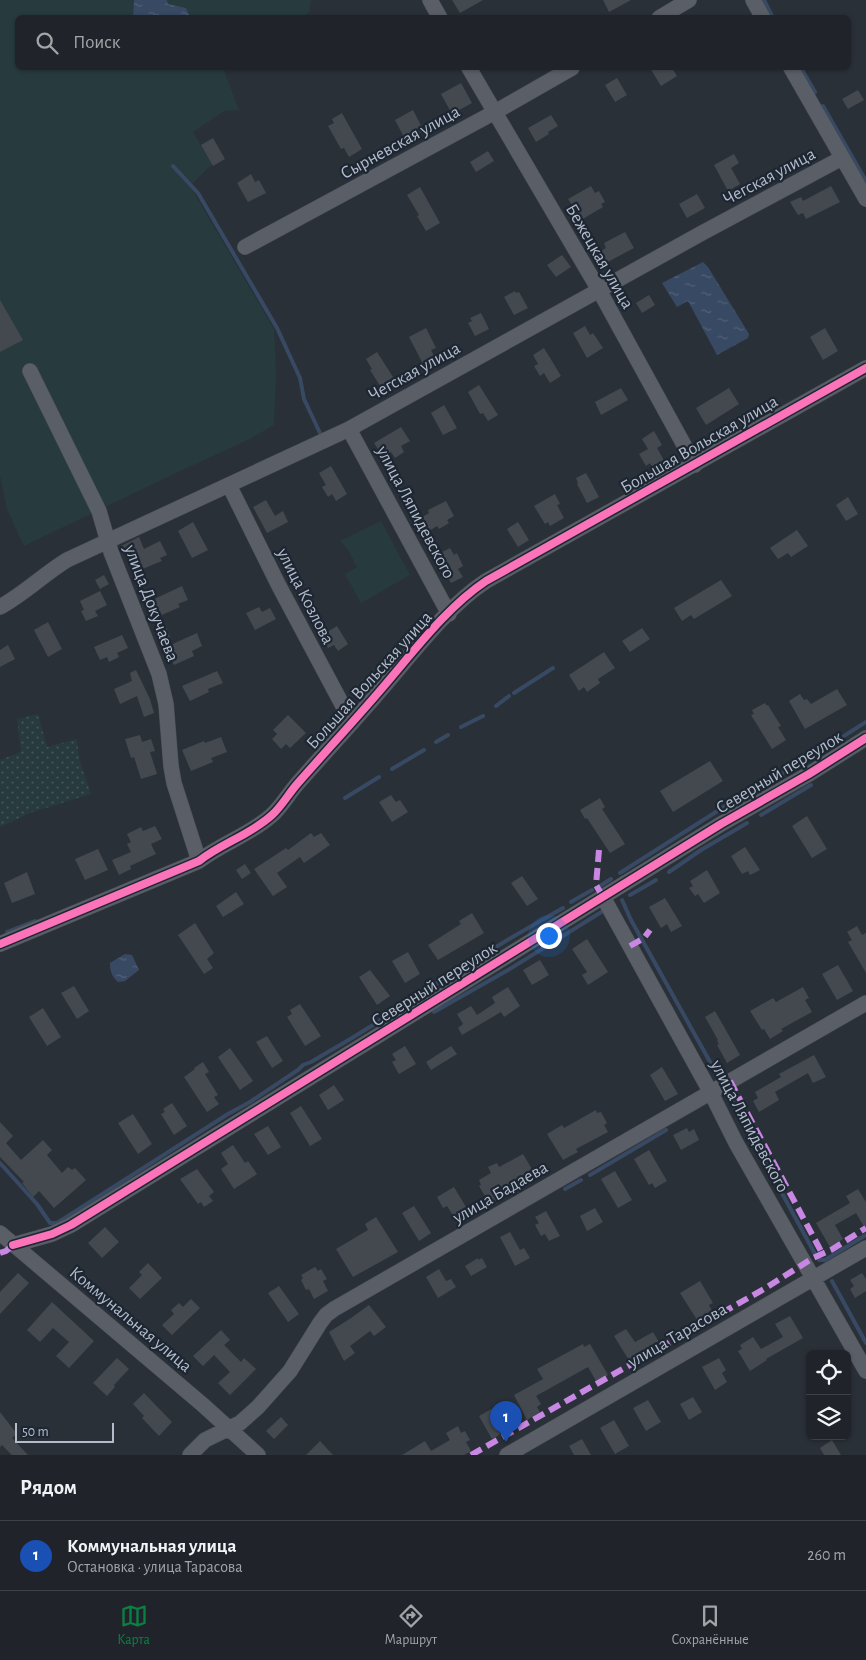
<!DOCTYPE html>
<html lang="ru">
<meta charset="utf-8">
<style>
:root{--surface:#20242a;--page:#2d3036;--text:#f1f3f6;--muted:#a2a4a8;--line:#3d4147;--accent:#0b8043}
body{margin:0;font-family:"Alegreya Sans",sans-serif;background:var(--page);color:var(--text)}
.controls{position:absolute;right:15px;bottom:15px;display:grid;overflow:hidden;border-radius:8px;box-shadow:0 1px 4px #0004}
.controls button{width:45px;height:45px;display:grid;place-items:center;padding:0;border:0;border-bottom:1px solid var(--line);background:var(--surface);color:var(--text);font:25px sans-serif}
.scale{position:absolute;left:15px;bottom:12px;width:99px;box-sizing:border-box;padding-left:5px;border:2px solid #b4bcc9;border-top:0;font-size:14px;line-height:18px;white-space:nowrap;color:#b4bcc9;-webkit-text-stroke:4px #1d2633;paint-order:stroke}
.you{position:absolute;left:548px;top:935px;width:18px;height:18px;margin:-12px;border:4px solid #fff;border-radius:50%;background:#1a73e8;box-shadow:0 0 0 8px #1a73e833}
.badge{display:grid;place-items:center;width:32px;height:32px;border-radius:50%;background:var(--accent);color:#fff;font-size:16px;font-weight:700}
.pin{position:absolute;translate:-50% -41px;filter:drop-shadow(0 1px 2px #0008)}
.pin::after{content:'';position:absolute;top:26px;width:18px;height:15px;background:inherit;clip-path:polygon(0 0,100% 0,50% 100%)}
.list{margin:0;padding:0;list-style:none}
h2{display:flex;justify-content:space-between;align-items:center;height:65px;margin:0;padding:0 20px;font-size:21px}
h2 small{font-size:16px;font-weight:400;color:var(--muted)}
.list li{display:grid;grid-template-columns:32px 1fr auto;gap:15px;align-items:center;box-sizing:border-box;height:70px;padding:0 20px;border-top:1px solid var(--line)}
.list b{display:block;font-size:19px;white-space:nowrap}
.list p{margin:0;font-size:16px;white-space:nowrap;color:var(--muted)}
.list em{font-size:16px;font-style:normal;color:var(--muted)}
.icon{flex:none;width:28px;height:28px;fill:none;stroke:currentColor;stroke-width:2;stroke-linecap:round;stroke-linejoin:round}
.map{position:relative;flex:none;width:866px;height:1455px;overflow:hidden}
.search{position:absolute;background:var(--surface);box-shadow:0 1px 4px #0004;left:15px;right:15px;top:15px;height:55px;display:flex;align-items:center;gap:12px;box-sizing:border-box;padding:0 18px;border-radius:8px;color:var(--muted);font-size:19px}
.sheet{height:135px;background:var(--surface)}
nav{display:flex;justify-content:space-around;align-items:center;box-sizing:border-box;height:70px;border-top:1px solid var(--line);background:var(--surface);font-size:14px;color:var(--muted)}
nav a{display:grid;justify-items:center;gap:2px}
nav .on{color:var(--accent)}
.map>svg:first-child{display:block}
.grass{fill:#273a3e}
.garden{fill:url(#garden-dots)}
.water{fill:url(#water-ripples)}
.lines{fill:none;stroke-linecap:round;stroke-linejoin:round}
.stream{stroke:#384963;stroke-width:4}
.building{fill:#444950}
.minor-casing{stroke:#484c53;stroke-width:16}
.minor{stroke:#5a5e66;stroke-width:15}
.quiet{stroke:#c787e3;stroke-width:6;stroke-dasharray:12 6;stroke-linecap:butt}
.cycleway-casing{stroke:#1d2633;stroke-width:11}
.cycleway{stroke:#fb73b8;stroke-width:8}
.labels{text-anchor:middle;stroke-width:4.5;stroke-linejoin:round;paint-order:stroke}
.street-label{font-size:18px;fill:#b4bcc9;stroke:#1d2633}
</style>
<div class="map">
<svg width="866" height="1455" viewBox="0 0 866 1455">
<defs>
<pattern id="garden-dots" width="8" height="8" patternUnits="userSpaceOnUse" patternTransform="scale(1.25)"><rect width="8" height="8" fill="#273a3e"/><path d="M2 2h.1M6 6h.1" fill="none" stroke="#445559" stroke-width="1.8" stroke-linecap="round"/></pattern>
<pattern id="water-ripples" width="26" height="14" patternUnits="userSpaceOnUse" patternTransform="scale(1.25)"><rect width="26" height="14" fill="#384963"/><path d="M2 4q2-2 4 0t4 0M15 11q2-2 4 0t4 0" fill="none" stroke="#526178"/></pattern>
</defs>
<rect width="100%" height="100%" fill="#2a3038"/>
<!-- grass -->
<path class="grass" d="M0 0H134L133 17 18 18V68H229L224 71 239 110 224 111 193 132 212 164 190 186 274 329 276 372 274 425 250 439 178 472 24 546 7 509 0 476Z
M167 0H311L309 12 302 18 190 17 185 8 168 4Z
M381 521 410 575 361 603 345 574 357 567 347 548 340 541Z"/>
<!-- garden -->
<path class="garden" d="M38 714 47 747 77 739 79 758 91 794 30 813 0 827V760L21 752 17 719Z"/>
<!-- water -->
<path class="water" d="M134 0H167L168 4 186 8 190 17H133Z
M703 262 708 267 749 334 748 338 717 355 688 301 677 307 662 283Z
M125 954 132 955 139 970 125 981 118 982C112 977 110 971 110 963Z"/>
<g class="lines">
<!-- stream -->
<path class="stream" d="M764 0 773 18
M801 68 815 92
M823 106 866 181
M173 166 198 193 277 328 300 378 304 399 320 433
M514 693 553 668
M496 706 509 696
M461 727 483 716
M844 736 866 722
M436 742 448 735
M392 769 424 750
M345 798 379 777
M761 815 811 785
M669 872 701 850 747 823
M620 873 749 791H754L835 741
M600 886 611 879
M630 895 656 880
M622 900 631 920 719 1078
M571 902 592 890
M7 932 35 921
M434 1012 508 970 603 911
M728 1094 815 1254
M0 1163 37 1204 50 1223H57L228 1114 250 1102 298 1070 303 1065 311 1062 352 1038 394 1012 402 1005 509 939 563 908
M590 1175 666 1130
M565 1189 581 1180
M819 1260H825L866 1235
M832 1281 866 1343"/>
</g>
<!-- building -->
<path class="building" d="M452 0H483L460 13Z
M603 0H631L609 12Z
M650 68H672L677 76 661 86Z
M617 78 627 95 615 102 605 85Z
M461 83 472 103 452 114 441 94Z
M858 90 864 100 848 109 842 99Z
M413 110 424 131 406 141 395 120Z
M342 113 362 149 349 157 344 148 341 149 328 126 334 123 332 119Z
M551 115 558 126 548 132 549 134 536 142 528 128Z
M213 138 225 159 213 166 201 145Z
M488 151 494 161 476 172 470 162Z
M734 154 739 163 731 168 740 184 728 191 714 165Z
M251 174 255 182 259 180 266 193 248 202 237 183Z
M591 186 595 193 599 191 605 202 601 204 603 207 581 220 568 199Z
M831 186 840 202 806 219 803 213 798 215 790 202 801 197 803 201Z
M420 187 440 223 426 231 417 216 419 215 407 195Z
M697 194 705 208 687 218 679 204Z
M625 232 634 248 602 265 596 254 606 248 604 243Z
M562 255 571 267 556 277 547 265Z
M515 291 516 293 519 292 528 308 514 315 504 297Z
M649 295 655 305 642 313 636 303Z
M0 300 23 340 0 352Z
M481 313 489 329 475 336 468 323 472 321 470 318Z
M585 326 590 335 593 333 603 348 587 358 573 333Z
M426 328 436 348 431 350 435 358 423 364 409 337Z
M825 328 838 351 823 360 810 337Z
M544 348 561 376 550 383 544 373 540 376 534 366 538 364 533 355Z
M377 352 395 380 382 389 370 370 372 369 366 359Z
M479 385 498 415 488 421 483 413 480 414 468 392Z
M621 388 628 400 601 415 595 402Z
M729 388 739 404 706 425 696 408Z
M444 405 457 428 443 435 431 413Z
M401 427 410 441 401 446 404 452 395 458 391 452 383 457 374 443Z
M654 431 662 445 657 448 665 462 653 468 650 463 646 466 639 454 648 449 642 439Z
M331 466 347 494 336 501 332 494 328 497 322 487 326 485 319 473Z
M586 473 599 497 587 503 577 484 578 483 576 478Z
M555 494 560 504 557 505 564 518 550 526 548 522 545 524 534 506Z
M848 497 858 514 846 521 836 505Z
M266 500 275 516 283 511 288 522 267 533 253 507Z
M446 501 454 516 447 520 449 523 439 529 437 526 426 533 419 519 429 513 428 510Z
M193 522 208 550 192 558 178 531Z
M518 522 529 540 518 547 507 529Z
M797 530 808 546 791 557 788 553 778 559 770 548Z
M139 537 144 549 160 541 167 555 160 558 162 561 135 572 121 546Z
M450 548 454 555 457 553 463 566 458 569 463 577 451 583 436 555Z
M104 575 109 584 100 589 95 580Z
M721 580 732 596 694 619 691 615 682 621 674 608Z
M182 586 188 600 178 604 180 607 155 618 148 602Z
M100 591 107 605 95 611 98 616 86 621 81 611 84 610 80 601Z
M259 607 262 612 270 608 276 619 255 630 246 613Z
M48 622 62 649 48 657 34 630Z
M337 626 348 644 338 651 334 645 328 648 321 636Z
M166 627 171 640 161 645 155 632Z
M642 628 650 639 630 652 622 641Z
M197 633 202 646 192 651 194 656 174 665 166 647Z
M122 635 128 648 117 653 119 657 109 662 107 657 100 660 94 647Z
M8 645 15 659 0 667V650Z
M604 652 615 668 598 679 600 683 587 692 584 687 579 691 569 675Z
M136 670 150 699 154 713 144 717 137 696 120 704 114 689 132 681 130 673Z
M217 671 223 683 208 689 209 692 190 701 182 686Z
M837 689 847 705 805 729 789 701 800 694 804 700 807 699 811 704Z
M765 703 767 706 768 705 781 726 778 727 786 740 772 749 751 715 754 714 752 710Z
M288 715 306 733 290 748 286 744 281 749 272 739 277 734 273 730Z
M140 735 142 742 151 739 155 751 150 752 157 774 141 779 134 757 131 758 125 739Z
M221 737 227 752 211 758 213 762 191 771 182 750 204 741 205 743Z
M710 761 723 781 673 812 660 791Z
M391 795 396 802 400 800 408 812 392 822 379 802Z
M600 798 605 807 602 809 625 844 610 853 587 818 585 819 580 810Z
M807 816 827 849 812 858 792 826Z
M155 826 162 839 151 844 156 854 130 866 131 869 119 875 112 860 131 852 127 844 131 842 127 834 141 827 143 831Z
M311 833 314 837 321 833 330 845 304 863 300 857 277 873 287 887 273 896 254 869 286 848 288 850Z
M745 847 760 870 750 875 748 871 742 874 731 856Z
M98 849 108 870 85 880 75 859Z
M245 864 251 873 242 879 236 870Z
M707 870 720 893 704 903 698 894 695 896 689 888 693 886 690 881Z
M27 872 35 894 12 903 4 883Z
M522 876 538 899 527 906 511 883Z
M236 892 244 904 223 917 216 906Z
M665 898 682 926 671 932 667 924 661 928 649 907Z
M472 913 484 933 438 960 428 945 461 924 459 921Z
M195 923 214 953 207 959 213 968 204 974 178 935Z
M857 926 862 935 866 933V973L848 942 852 940 847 932Z
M587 939 608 972 588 985 582 975 587 972 572 949Z
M408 952 420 974 405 983 392 961Z
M540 960 549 975 532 985 523 970Z
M838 965 853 991 837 1000 822 974Z
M370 970 390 996 377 1005 359 977Z
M74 986 89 1011 77 1019 61 993Z
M508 987 520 1006 504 1017 501 1012 462 1035 458 1028 463 1024 457 1014 471 1006 477 1015 495 1003 492 997Z
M803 987 809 998 805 1000 812 1012 781 1029 783 1031 770 1039 764 1029 762 1030 750 1011 773 998 776 1002Z
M300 1004 321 1036 305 1046 287 1017 292 1014 290 1010Z
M43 1008 61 1037 47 1046 29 1017Z
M715 1011 740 1055 727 1063 717 1045 719 1044 717 1041 718 1040 705 1017Z
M267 1036 283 1061 272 1068 256 1042Z
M405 1046 416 1064 399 1074 392 1062 396 1060 392 1054Z
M451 1046 457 1054 431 1070 426 1062Z
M230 1048 253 1081 240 1090 218 1057Z
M814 1055 826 1077 813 1083 808 1073 775 1092 779 1100 759 1112 753 1101 758 1098 755 1092 781 1077 779 1074Z
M203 1062 209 1072 205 1074 218 1095 214 1097 219 1104 207 1112 184 1077 195 1069 194 1068Z
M662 1067 678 1094 665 1101 650 1075Z
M334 1085 344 1100 328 1110 319 1095Z
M172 1103 187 1126 174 1135 161 1114 165 1112 163 1109Z
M301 1106 322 1139 310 1146 290 1113Z
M596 1110 597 1113 601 1112 607 1123 604 1125 608 1132 576 1149 578 1152 563 1160 547 1134 562 1125 564 1128Z
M133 1114 152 1144 138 1154 118 1123Z
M0 1122 13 1136 6 1143 21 1160 43 1140 52 1150 47 1155 62 1173 68 1167 72 1170 75 1168 86 1180 54 1208 39 1191 33 1197 22 1183 24 1182 0 1157Z
M268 1126 281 1147 268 1155 254 1134Z
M687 1128 689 1132 694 1129 699 1140 681 1150 673 1135Z
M233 1145 245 1163 248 1161 257 1174 234 1189 221 1169 228 1164 221 1153Z
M649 1150 667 1181 655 1188 652 1183 649 1185 634 1159Z
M523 1154 536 1176 492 1203 490 1200 488 1201 479 1186 481 1185 479 1180 491 1173 488 1167 497 1163 499 1167Z
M197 1169 214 1192 209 1196 213 1201 204 1207 201 1202 198 1204 180 1179Z
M615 1171 632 1200 618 1208 601 1179Z
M454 1187 469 1212 456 1220 447 1206 443 1208 437 1197Z
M858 1189 866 1202V1230L856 1213 835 1225 843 1239 830 1247 816 1223 850 1203 846 1196Z
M414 1206 431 1233 419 1241 402 1213Z
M595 1208 603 1222 587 1231 580 1216Z
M546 1211 560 1236 549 1241 545 1234 541 1236 535 1225 539 1223 535 1217Z
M376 1217 398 1252 353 1277 336 1249 368 1230 365 1224Z
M105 1227 119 1242 102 1258 88 1243Z
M510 1232 520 1250 524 1248 530 1258 515 1266 500 1237Z
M478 1258V1260L482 1258 487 1267 471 1276 465 1266Z
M148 1263 162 1278 140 1299 129 1288 142 1275 139 1272Z
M315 1267 318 1271 321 1269 327 1279 323 1281 328 1291 314 1299 309 1289 306 1290 301 1280 303 1278 301 1275Z
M439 1269 446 1281 451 1279 456 1287 438 1298 426 1277Z
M18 1273 29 1283 0 1314V1292Z
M862 1273 866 1279V1291L855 1298 850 1289 854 1286 850 1280Z
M700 1281 713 1303 709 1305 714 1314 699 1323 680 1293Z
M279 1286 299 1314 288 1322 268 1293Z
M191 1299 200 1308 172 1335 162 1325 174 1314 171 1310 179 1303 183 1307Z
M52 1302 94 1341 69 1368 56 1356 69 1342 53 1328 40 1342 27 1330Z
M369 1305 386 1327 374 1336 370 1331 350 1346 355 1353 344 1361 329 1332 351 1318Z
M790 1316 803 1338 766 1359 767 1360 750 1371 738 1351 742 1349 740 1345 753 1337 761 1349 783 1337 775 1324Z
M626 1329 635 1342 653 1332 660 1344 630 1362 614 1336Z
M221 1330 230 1340 224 1345 241 1362 244 1358 256 1369 230 1395 218 1383 230 1372 214 1355 203 1366 193 1356Z
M583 1344 584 1347 590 1344 608 1375 596 1381 588 1367 536 1396 541 1404 537 1407 540 1412 527 1420 514 1395 543 1379 537 1369Z
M117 1358 129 1369 114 1385 115 1387 107 1396 93 1383Z
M719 1358 726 1370 722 1373 727 1382 715 1390 702 1367Z
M144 1393 172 1422 159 1436 142 1418 144 1416 133 1404Z
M693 1397 702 1412 689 1420 680 1404Z
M648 1400 661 1422 646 1431 633 1408Z
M495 1407 508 1430 492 1439 479 1416Z
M0 1412 17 1434 12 1438 28 1455H12L2 1445 0 1447Z
M281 1417 288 1425 274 1439 266 1431Z
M614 1420 629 1446 615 1454 600 1428Z
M458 1426 461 1433 465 1431 470 1440 466 1442 471 1451 464 1455H402L425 1441 431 1451 450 1440 446 1433Z
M582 1439 591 1455H574L569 1446Z
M832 1440 841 1455H824L820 1448Z
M320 1441 333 1455H306Z"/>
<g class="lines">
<defs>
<path id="minor" d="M430 0 440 18
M753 0 763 18
M659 18 689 0
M469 68 599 290 695 465
M791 68 866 199
M245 247 495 112 572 68
M30 371 99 511 111 552 159 674 166 704 171 766 174 783 199 861
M349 429 449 614
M229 485 279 586 352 723
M0 607C24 594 44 574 67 560L349 429 702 233 842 158
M603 897 711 1093 736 1143 866 1371
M0 944 199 861C222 843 250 835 272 815 282 806 289 793 298 783 327 750 356 719 384 686 414 651 448 606 486 581L866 368
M0 1233 203 1405 258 1455
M13 1245 52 1234 71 1225 721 824 809 774 866 738
M190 1455 205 1440 240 1423 258 1407 290 1371 320 1323 326 1315 334 1309 866 1003
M507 1455 866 1248"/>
</defs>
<!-- minor casing -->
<use href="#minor" class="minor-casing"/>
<!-- minor -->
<use href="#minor" class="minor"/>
<!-- quiet -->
<path class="quiet" d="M599 850 596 885 603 897
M630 946 644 938 650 930
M730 1081 822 1253
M0 1253 6 1251 13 1245
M471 1455 764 1289 813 1258 831 1250 866 1228"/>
<defs>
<path id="cycleway" d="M0 944 199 861C222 843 250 835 272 815 282 806 289 793 298 783 327 750 356 719 384 686 414 651 448 606 486 581L866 368
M13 1245 52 1234 71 1225 721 824 809 774 866 738"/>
</defs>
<!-- cycleway casing -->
<use href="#cycleway" class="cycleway-casing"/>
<!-- cycleway -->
<use href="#cycleway" class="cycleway"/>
</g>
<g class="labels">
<!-- street labels -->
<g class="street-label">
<text transform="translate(400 142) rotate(-29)" y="6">Сырневская улица</text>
<text transform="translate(769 176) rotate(-28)" y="6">Чегская улица</text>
<text transform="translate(600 256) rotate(60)" y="6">Бежецкая улица</text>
<text transform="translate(414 371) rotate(-29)" y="6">Чегская улица</text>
<text transform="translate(699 444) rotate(-30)" y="6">Большая Вольская улица</text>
<text transform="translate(416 512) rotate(62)" y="6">улица Ляпидевского</text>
<text transform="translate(306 596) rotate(63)" y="6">улица Козлова</text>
<text transform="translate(152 603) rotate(69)" y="6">улица Докучаева</text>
<text transform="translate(369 680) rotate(-48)" y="6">Большая Вольская улица</text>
<text transform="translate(779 772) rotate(-31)" y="6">Северный переулок</text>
<text transform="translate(434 984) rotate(-32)" y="6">Северный переулок</text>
<text transform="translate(750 1126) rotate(62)" y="6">улица Ляпидевского</text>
<text transform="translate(500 1192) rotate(-30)" y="6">улица Бадаева</text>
<text transform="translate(131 1319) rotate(40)" y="6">Коммунальная улица</text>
<text transform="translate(677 1335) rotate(-30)" y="6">улица Тарасова</text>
</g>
</g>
</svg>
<div class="controls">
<button><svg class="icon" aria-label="locate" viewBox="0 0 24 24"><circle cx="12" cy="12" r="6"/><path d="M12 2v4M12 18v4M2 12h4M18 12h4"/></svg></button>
<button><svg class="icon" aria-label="layers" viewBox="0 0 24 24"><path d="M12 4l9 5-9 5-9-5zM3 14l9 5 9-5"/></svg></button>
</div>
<div class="scale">50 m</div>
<div class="you"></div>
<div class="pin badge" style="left:506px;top:1442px;background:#1a4fb4">1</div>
<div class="search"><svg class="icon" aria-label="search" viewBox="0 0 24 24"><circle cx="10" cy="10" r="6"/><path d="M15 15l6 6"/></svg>Поиск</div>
</div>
<section class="sheet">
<h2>Рядом<small></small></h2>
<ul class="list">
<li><span class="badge" style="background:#1a4fb4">1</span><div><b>Коммунальная улица</b><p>Остановка · улица Тарасова</p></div><em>260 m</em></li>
</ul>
</section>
<nav>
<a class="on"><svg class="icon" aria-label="map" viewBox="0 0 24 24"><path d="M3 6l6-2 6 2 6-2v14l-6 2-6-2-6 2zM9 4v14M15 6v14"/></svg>Карта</a>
<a><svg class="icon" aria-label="directions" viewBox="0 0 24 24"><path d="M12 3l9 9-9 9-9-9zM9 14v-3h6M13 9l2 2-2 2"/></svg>Маршрут</a>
<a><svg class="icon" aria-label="saved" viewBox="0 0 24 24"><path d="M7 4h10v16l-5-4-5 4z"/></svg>Сохранённые</a>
</nav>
